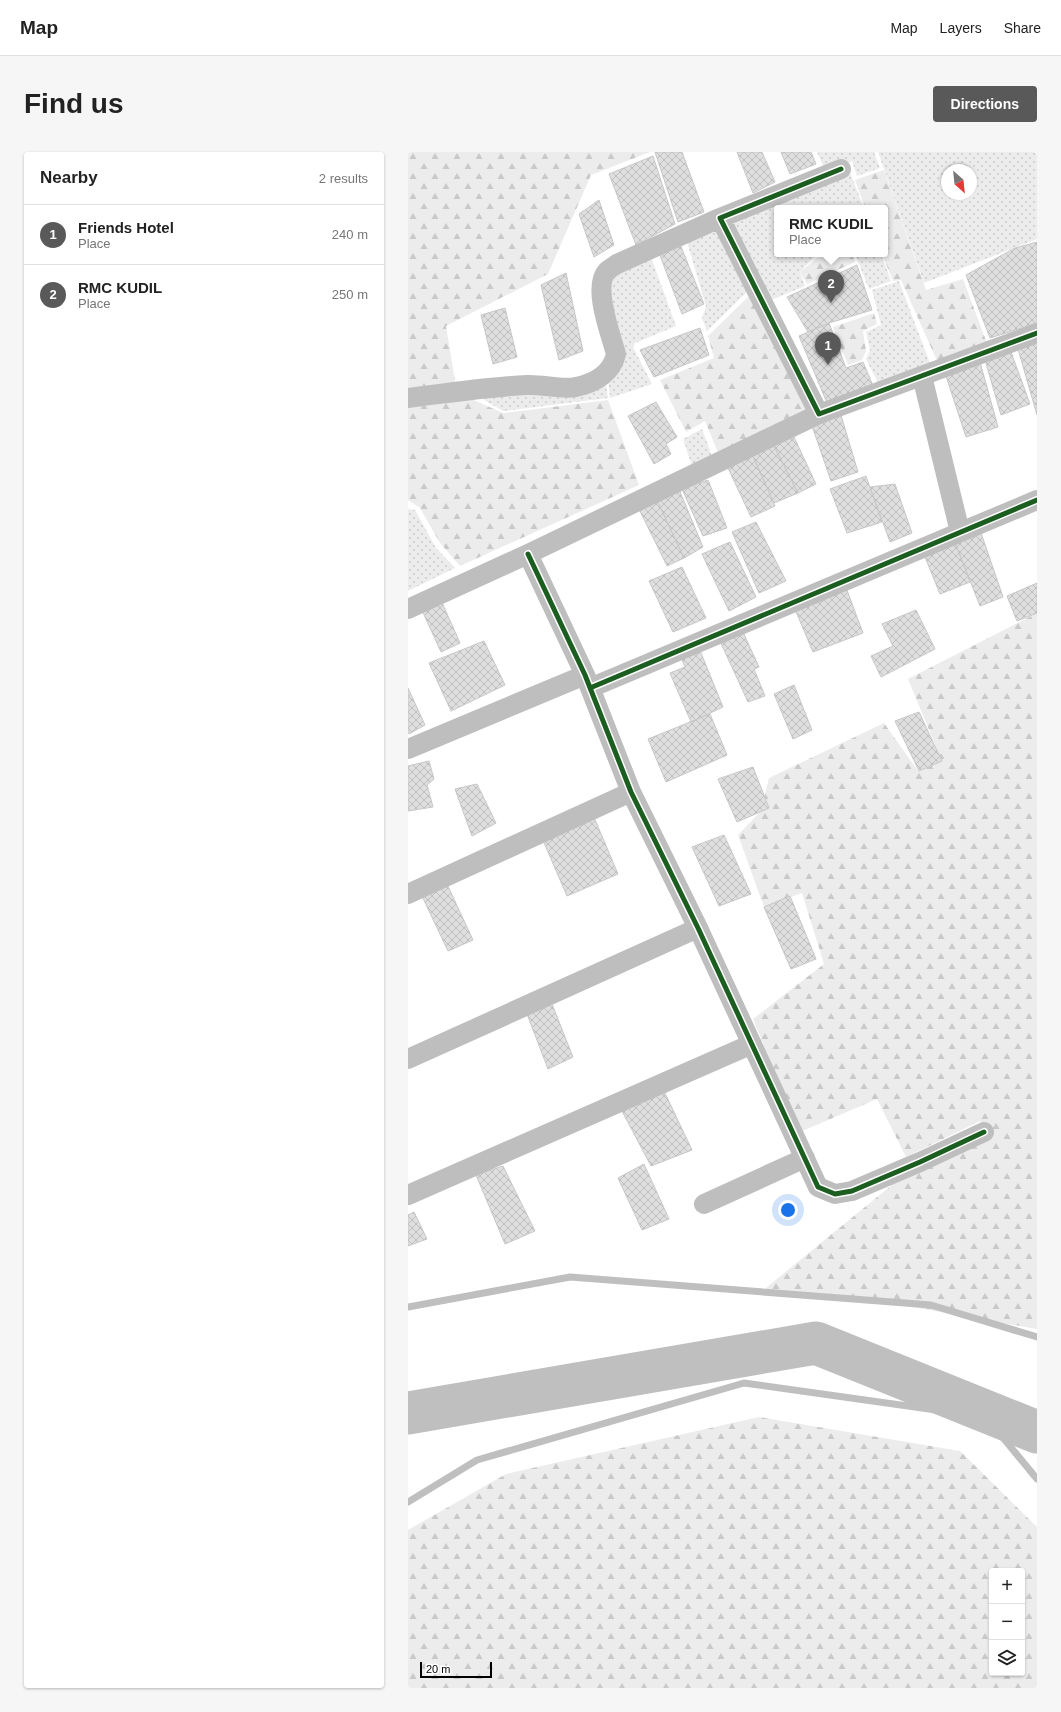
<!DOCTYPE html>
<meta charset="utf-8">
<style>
:root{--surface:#fff;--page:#f6f6f6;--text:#222;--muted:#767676;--line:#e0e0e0;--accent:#595959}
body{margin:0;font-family:Helvetica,sans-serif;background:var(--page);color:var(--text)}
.controls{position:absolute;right:12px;bottom:12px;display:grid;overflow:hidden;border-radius:4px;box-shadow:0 1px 3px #0004}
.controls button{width:36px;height:36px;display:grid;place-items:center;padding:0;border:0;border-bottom:1px solid var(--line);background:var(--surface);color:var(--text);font:20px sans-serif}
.compass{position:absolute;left:533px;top:12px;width:36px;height:36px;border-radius:50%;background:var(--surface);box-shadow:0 1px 3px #0004;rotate:153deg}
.scale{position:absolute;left:12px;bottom:10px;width:72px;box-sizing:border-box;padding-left:4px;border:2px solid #000;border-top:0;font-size:11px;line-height:14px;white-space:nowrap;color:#000;-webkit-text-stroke:3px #fff;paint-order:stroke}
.you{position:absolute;left:380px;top:1058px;width:14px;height:14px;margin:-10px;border:3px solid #fff;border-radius:50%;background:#1a73e8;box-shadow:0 0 0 6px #1a73e833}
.badge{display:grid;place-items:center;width:26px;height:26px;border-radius:50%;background:var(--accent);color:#fff;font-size:13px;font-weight:700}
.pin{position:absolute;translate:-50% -33px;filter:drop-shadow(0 1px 2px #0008)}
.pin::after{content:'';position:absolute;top:21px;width:14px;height:12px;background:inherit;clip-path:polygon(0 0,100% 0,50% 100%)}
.popup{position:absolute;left:366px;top:53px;width:114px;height:52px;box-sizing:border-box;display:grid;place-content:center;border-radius:4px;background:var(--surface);filter:drop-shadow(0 1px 3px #0005);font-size:13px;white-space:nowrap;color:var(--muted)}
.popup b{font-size:15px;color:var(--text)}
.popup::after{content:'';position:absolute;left:50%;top:100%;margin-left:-8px;border:8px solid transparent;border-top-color:var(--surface)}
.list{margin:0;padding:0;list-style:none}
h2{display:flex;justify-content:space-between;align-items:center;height:52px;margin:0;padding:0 16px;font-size:17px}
h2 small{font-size:13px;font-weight:400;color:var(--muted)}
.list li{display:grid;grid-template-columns:26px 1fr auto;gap:12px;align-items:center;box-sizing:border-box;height:60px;padding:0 16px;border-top:1px solid var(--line)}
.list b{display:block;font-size:15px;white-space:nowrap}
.list p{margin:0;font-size:13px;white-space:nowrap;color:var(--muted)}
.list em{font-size:13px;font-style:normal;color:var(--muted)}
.icon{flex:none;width:22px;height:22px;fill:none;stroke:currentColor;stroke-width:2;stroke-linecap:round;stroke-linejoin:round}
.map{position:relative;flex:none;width:629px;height:1536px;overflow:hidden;border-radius:4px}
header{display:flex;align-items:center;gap:24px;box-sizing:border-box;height:56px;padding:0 20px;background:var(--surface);border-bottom:1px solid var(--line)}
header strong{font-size:19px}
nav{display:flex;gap:22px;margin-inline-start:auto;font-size:14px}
.intro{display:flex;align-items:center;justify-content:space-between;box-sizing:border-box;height:96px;padding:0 24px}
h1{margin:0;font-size:28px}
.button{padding:10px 18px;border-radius:4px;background:var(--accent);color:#fff;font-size:14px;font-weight:700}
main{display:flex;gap:24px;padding:0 24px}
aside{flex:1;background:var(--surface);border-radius:4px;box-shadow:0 1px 3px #0004}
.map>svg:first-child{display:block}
.grass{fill:url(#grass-dots);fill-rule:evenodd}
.forest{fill:url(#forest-firs);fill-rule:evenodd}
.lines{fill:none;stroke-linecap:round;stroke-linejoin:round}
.stream{stroke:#bfbfbf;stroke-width:7}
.river{stroke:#bfbfbf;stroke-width:43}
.building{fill:url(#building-cross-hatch);stroke:#c7c7c7}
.street{stroke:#bebebe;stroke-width:20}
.cycleway-casing{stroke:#fff;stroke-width:8}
.cycleway{stroke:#1b5e20;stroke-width:5}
</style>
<header>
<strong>Map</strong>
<nav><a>Map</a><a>Layers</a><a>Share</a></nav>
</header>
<div class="intro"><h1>Find us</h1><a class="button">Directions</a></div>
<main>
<aside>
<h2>Nearby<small>2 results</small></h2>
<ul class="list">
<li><span class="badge">1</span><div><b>Friends Hotel</b><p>Place</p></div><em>240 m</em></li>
<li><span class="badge">2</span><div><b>RMC KUDIL</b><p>Place</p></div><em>250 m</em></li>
</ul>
</aside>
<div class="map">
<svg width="629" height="1536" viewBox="0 0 629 1536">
<defs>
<pattern id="grass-dots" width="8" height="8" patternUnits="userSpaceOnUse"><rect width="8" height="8" fill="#ececec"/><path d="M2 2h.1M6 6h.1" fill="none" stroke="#c9c9c9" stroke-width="1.8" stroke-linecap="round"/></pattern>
<pattern id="forest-firs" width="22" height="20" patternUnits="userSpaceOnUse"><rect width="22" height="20" fill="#ececec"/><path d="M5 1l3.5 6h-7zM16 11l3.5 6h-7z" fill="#c9c9c9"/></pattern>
<pattern id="building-cross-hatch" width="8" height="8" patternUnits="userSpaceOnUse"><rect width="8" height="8" fill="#dfdfdf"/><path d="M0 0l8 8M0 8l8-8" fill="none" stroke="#bebebe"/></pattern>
</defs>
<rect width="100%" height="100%" fill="#fff"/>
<!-- grass -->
<path class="grass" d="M409 0H466L472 16 449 24 444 9 417 18Z
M470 0H629V87L516 131ZM539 18H563V42H539Z
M441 18 456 56H369V102H409L392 120 397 134 361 149 319 70Z
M310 75 342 137 299 179 294 166 298 154 279 90Z
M242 102 268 174 227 191 225 195 244 232 202 246 200 226 197 131Z
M447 102H473L483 129 461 137Z
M491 129 523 214 472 235 458 207 462 198 458 180 473 173 464 138Z
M197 226 200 246 95 259 66 242Z
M294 277 304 304 284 314 275 287Z
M0 357 7 358 28 396 47 416 0 439Z"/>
<!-- forest -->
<path class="forest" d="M0 0H242L183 23 140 122 38 174 48 235 0 240Z
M476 18 518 138 555 127 580 194 530 211 493 128 485 129 474 102H477V56H457L447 28Z
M414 102H444L447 110 399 132 392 120Z
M343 142 403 259 311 303 297 269 278 280 252 228 306 206 300 184Z
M466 161 469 172 455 179 458 199 454 208 440 213 425 175Z
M61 246 95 261 200 248 231 333 52 414 32 391 12 356 0 348V251Z
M629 461V1177L469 1149 353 1140 512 1010 576 980 572 969 498 1005 469 947 392 980 345 867 416 812 394 741 356 755 330 683 353 659 361 626 476 571 510 619 534 609 500 527Z
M351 1265 552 1299 629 1375V1536H0V1378L98 1322ZM584 1419H614V1521H584Z"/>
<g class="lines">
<!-- stream -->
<path class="stream" d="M0 1155 162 1125 523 1153 629 1185
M0 1350 69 1308 336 1231 578 1265 629 1327"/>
<!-- river -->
<path class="river" d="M0 1261 408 1191 629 1280"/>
</g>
<!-- building -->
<path class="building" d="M247 0H274L296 60 270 70Z
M329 0H354L367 30 345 41Z
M373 0H403L408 12 382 22Z
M245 4 267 72 228 93 201 22Z
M191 48 206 93 186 105 171 62Z
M270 87 296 152 274 162 250 98Z
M629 90V171L582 186 558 123 607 96Z
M449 113 464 158 421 171 400 180 379 145Z
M158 121 175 199 151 208 133 133Z
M97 156 109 205 85 212 73 163Z
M421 171 438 216 455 210 466 236 422 258 391 184Z
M292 176 301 203 246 225 232 198Z
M629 191V263L610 197Z
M603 200 622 252 593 263 577 208Z
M572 210 590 275 558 285 537 221Z
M248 250 269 285 258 292 263 302 246 312 220 264Z
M432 260 450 320 423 329 403 271Z
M385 283 408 332 390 341 365 292Z
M365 292 390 341 366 351 344 302Z
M344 302 367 354 343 365 319 314Z
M458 324 474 370 439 381 422 337Z
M300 328 319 376 295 384 274 337Z
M487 332 504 381 482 390 462 335Z
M270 335 295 395 276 406 248 346Z
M248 346 276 406 259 414 230 355Z
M348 370 378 429 351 441 324 380Z
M571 375 595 445 572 454 546 388Z
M546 388 562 430 532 442 515 400Z
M322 390 348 445 321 459 294 402Z
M274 415 298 466 265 480 241 429Z
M629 431V461L609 469 599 444Z
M437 433 455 481 405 500 386 455Z
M32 446 52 491 33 500 12 454Z
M508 458 527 497 473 525 463 504 485 494 474 472Z
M334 478 351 515 346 517 357 544 340 550 311 487Z
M76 489 97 533 43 559 21 511Z
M291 496 315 555 283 570 262 521 277 515 273 505Z
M386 533 404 578 385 587 366 542Z
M0 536 17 573 1 582 0 580Z
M511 560 534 609 511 619 487 569Z
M302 562 319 603 258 630 240 587Z
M21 609 26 627 19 633 25 655 0 659V614Z
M345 615 361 656 329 670 310 627Z
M69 632 88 671 64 684 47 637Z
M185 663 210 722 159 744 134 686Z
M316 683 343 742 311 754 284 695Z
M38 730 65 788 40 799 13 742Z
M382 744 408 807 383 817 356 755Z
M144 852 165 905 140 917 119 862Z
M256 939 284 998 243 1014 214 959Z
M236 1012 261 1067 234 1078 210 1026Z
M95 1014 127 1079 97 1092 68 1023Z
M6 1060 19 1087 0 1094V1063Z"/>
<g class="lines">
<!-- street -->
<path class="street" d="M433 17 312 66 411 262 629 181
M514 224 552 380
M0 246C40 241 79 235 119 233 134 232 154 238 168 235 187 231 204 221 208 202 203 183 184 135 199 119 201 117 206 114 209 112L312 66
M120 402 177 523 223 640 290 776 410 1035 427 1042 444 1039 512 1010 576 980
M0 457 120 402 411 262
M182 536 629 348
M0 597 177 523
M0 742 223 640
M0 907 290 776
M0 1043 344 892
M296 1052 397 1006"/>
<defs>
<path id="cycleway" d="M433 17 312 66 411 262 629 181
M120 402 177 523 223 640 290 776 410 1035 427 1042 444 1039 512 1010 576 980
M182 536 629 348"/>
</defs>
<!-- cycleway casing -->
<use href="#cycleway" class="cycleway-casing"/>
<!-- cycleway -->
<use href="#cycleway" class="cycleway"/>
</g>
</svg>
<div class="controls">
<button>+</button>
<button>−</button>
<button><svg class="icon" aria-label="layers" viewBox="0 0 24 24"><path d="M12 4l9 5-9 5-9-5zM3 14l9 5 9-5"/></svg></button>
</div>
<svg class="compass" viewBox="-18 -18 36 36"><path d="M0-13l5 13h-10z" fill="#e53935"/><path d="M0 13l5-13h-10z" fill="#767676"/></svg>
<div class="scale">20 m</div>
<div class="you"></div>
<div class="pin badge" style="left:420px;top:213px">1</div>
<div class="pin badge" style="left:423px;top:151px">2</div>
<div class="popup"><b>RMC KUDIL</b>Place</div>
</div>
</main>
